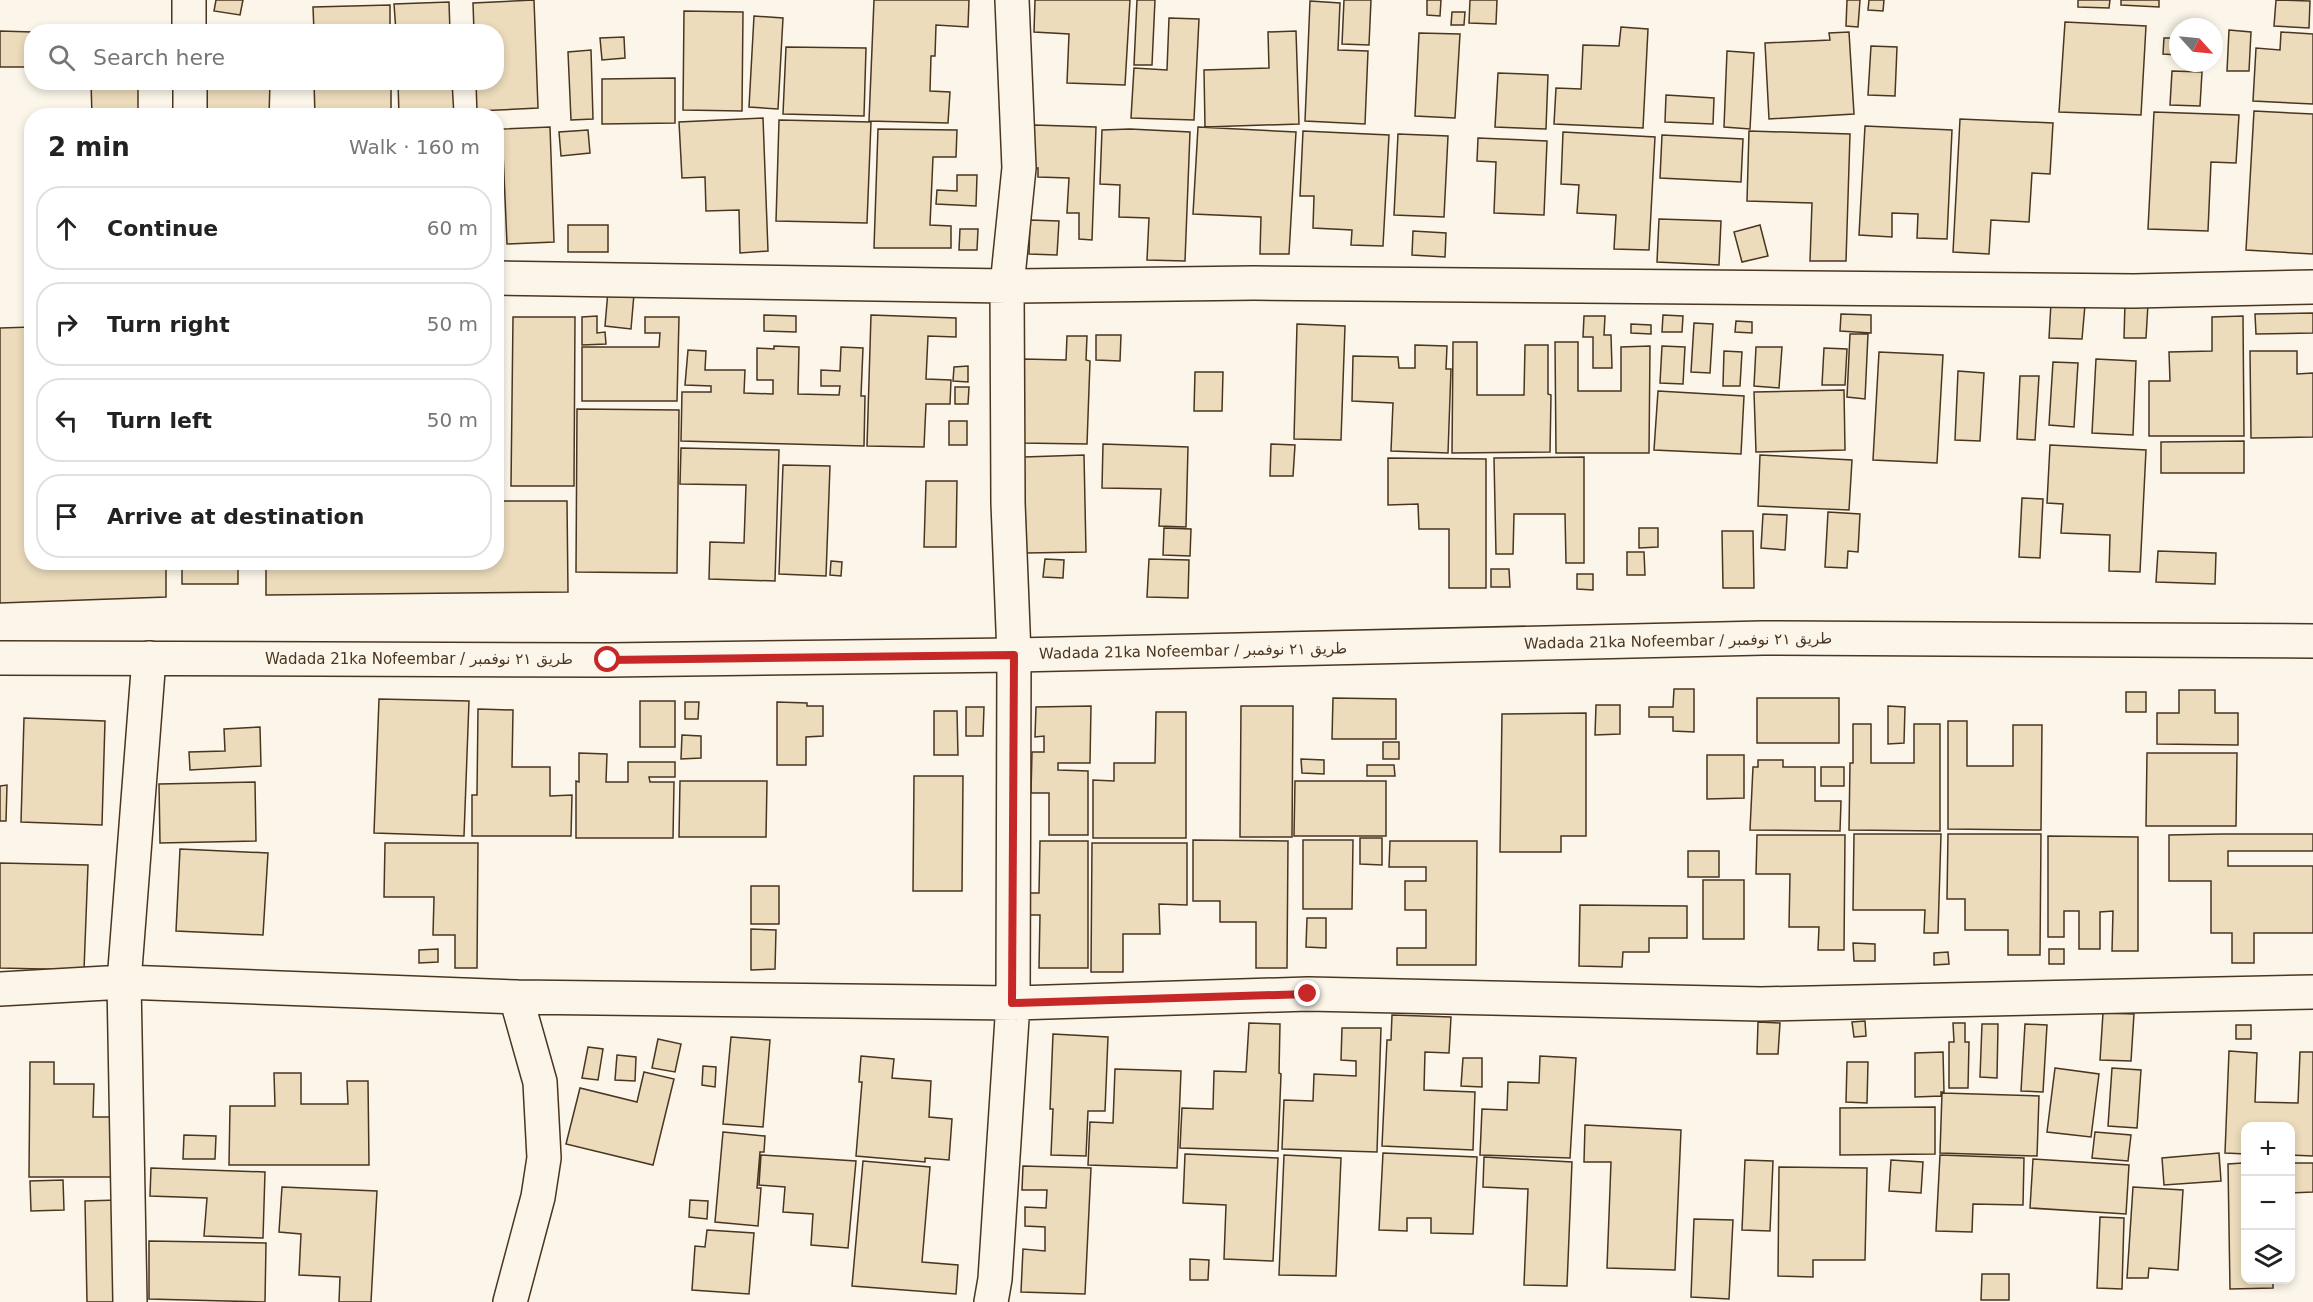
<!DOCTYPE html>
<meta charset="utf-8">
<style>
:root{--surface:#fff;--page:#f2f2f2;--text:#222;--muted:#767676;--line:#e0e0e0}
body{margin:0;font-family:"DejaVu Sans",Cairo,sans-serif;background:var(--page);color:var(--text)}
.controls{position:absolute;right:18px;bottom:18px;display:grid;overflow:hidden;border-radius:12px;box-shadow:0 3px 9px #0003}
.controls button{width:54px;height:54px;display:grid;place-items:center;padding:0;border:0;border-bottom:2px solid var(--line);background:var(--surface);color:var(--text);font:30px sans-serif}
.compass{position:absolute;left:2169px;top:18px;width:54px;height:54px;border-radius:50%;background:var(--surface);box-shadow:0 3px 9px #0003;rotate:117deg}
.stop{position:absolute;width:18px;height:18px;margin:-14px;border:4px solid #c62828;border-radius:50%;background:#fff}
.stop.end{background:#c62828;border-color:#fff;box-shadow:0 2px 6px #0008}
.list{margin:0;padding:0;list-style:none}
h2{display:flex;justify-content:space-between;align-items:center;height:78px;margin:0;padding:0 24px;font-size:26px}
h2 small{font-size:20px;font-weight:400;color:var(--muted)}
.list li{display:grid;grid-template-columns:39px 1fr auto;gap:18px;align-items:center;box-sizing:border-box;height:84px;margin:0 12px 12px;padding:0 12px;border:2px solid var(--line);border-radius:24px}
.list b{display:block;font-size:22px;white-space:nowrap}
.list em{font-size:20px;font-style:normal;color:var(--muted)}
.icon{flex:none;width:33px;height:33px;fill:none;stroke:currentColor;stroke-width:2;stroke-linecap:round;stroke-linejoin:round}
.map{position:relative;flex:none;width:2313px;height:1302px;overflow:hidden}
.search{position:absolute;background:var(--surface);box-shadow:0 3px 9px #0003;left:24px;top:24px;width:480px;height:66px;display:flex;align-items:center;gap:15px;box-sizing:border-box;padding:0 21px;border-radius:24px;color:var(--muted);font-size:22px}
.panel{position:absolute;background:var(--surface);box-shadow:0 3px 9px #0003;left:24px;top:108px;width:480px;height:462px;border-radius:24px}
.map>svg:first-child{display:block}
.building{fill:#ecdcbc;stroke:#4a3520;stroke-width:1.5}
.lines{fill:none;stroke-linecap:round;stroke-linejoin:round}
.minor-casing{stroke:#4a3520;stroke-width:36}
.tertiary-casing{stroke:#4a3520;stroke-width:36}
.minor{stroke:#fbf6e9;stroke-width:33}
.tertiary{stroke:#fbf6e9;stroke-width:33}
.route{stroke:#c62828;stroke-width:8}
.labels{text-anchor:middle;stroke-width:4.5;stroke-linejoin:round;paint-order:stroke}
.street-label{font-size:15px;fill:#4a3520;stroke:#fbf6e9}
</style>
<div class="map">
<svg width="2313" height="1302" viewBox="0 0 2313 1302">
<rect width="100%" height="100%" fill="#fbf6e9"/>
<!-- building -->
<path class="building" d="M216 0H243L240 15 214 11Z
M534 0 538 108 477 111 476 82H496V32H474L473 3Z
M874 0H969L968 27 936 25 935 56H931L930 91 950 92 948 123 869 121Z
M1035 0H1130L1125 85 1067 83 1069 34 1034 32Z
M1137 0H1155L1152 65H1134Z
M1344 0H1371L1369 45 1342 44Z
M1427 0H1441L1440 16 1427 15Z
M1470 0H1497L1496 24 1469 23Z
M1847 0H1860L1858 27 1846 26Z
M1869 0H1884L1883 11 1868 10Z
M2078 0H2110L2109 8 2078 7Z
M2121 0H2159V7L2121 5Z
M2276 0 2310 1 2309 28 2274 26Z
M1310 1 1340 3 1338 50 1368 51 1365 124 1305 121Z
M449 2 450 32H396L394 4Z
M390 5V32H314L313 7Z
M684 11 743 12 742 111 683 110Z
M1452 12H1465L1464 25H1451Z
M754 16 783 18 778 109 749 107Z
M1169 18 1199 19 1194 120 1131 118 1134 68 1167 70Z
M2065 22 2146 26 2141 115 2059 112Z
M1621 27 1648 29 1643 128 1554 124 1556 88 1581 89 1583 45 1619 46Z
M2229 30 2251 32 2249 71H2227Z
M0 31 32 32V67H0Z
M1296 31 1299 124 1205 127 1204 70 1269 68 1268 32Z
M1849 32 1854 114 1769 119 1765 43 1830 40 1829 33Z
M2281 32 2313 34V104L2253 101 2256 48 2280 50Z
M1419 33 1460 34 1455 118 1415 116Z
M624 37 625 58 602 60 600 38Z
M2164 38H2178V55L2163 54Z
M1871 46 1897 47 1895 96 1868 95Z
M786 47 866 48 864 116 783 114Z
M591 50 593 119 571 120 568 52Z
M1727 51 1754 53 1750 129 1724 127Z
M2172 71 2202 72 2200 106 2170 105Z
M1498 73 1548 75 1546 129 1495 127Z
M675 78V123L602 124V79Z
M91 82H138V116H92Z
M206 82H270L269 116H206Z
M314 82H391V116H315Z
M398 82H452L454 116H399Z
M1666 95 1714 98 1713 124 1665 122Z
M2254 111 2313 114V254L2246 250Z
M2154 112 2239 115 2236 163 2211 162 2208 231 2148 229Z
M763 118 768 251 740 253 739 210 706 211 705 177 682 178 679 122Z
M1960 119 2053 123 2050 174 2032 173 2029 222 1991 220 1989 254 1953 252Z
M779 120 871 122 867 223 776 221Z
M1034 125 1096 127 1092 240 1079 239V213H1067L1069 178 1038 177V168H1033Z
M1865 126 1952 130 1947 239 1917 238 1918 214 1892 213V237L1859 235Z
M550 127 554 242 507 244 502 129Z
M1198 127 1296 132 1289 254H1260L1261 217 1193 214Z
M878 129 957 130 956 157H933L930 225 951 226V248H874Z
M1130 129 1190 132 1185 261 1147 260 1149 218 1119 217 1120 185 1100 184 1102 130Z
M588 130 590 153 561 156 559 132Z
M1303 131 1389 135 1383 246 1351 245 1352 230 1313 228 1314 196H1300Z
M1749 131 1850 134 1846 261H1810L1812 203 1747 201Z
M1563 132 1655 137 1649 250 1614 249 1616 215 1577 213 1579 185 1561 184Z
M1398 134 1448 136 1444 217 1394 215Z
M1662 135 1743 139 1741 182 1660 178Z
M1478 138 1547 141 1544 215 1494 213 1496 162 1477 161Z
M957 175H977L976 206 936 204 937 190 957 191Z
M1659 219 1721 221 1719 265 1657 262Z
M1030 220 1059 221 1057 255 1029 254Z
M568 225H608V252H568Z
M1760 225 1768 256 1742 262 1734 232Z
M960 229H978L977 250H959Z
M1413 231 1446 233 1445 257 1412 255Z
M608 291 634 294 631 329 605 326Z
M2051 303 2085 305 2082 339 2049 338Z
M2125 303 2148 304 2146 338H2124Z
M2313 313V333L2256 334 2255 314Z
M1841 314 1871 315V333L1840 331Z
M764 315 796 316V332L764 331Z
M871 315 956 318V337L928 336 926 379 951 380 950 404H926L924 447 867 446Z
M1663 315 1683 316 1682 332H1662Z
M597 316V333L605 332 606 344 582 345V317Z
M1584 316H1605L1604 335H1611L1612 368H1593V337H1583Z
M2243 316 2244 436H2149V381H2170L2169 352 2212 351V317Z
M513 317H575L574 486H511Z
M645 317H679L677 401H582V347H659L660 333H645Z
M1736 321 1752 322V333L1735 332Z
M1694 323 1713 324 1710 373 1691 372Z
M1297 324 1345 326 1341 440 1294 439Z
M1631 324 1651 325V334L1631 333Z
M32 327V562H166V597L0 603V328Z
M1850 334H1868L1865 399 1847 397Z
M1096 335H1121L1120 361 1096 360Z
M1067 336H1087L1086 360 1090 361 1087 444 1021 443 1024 359 1066 360Z
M1453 342H1477V395H1524L1525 345H1548V394L1551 395 1550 452 1452 453Z
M1555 342H1578V391H1621V347L1650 346 1649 453H1556Z
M1415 345 1447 346 1446 369H1451L1448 453 1391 451 1393 403 1352 401 1353 356 1398 357 1399 368H1415Z
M774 346 799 347 798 394 839 395 840 386H821V370L840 371 841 347 863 348 861 396H865L864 446 681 441 682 392H711V386L685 385 688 350 706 351 705 370H745L744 393 773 394V380H757V348L774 349Z
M1662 346 1685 347 1683 384 1660 383Z
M1756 347H1782L1779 388 1754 386Z
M1824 348 1847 349 1845 385H1822Z
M1724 351 1742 352 1740 386H1723Z
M2250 351H2297V374L2313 373V437L2251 438Z
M1879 352 1943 355 1937 463 1873 460Z
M2096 359 2136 361 2133 435 2092 433Z
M2053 362 2078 363 2074 427 2049 425Z
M968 366V382L953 381 954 367Z
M1958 371 1984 373 1980 441 1955 440Z
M1195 372H1223L1222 411H1194Z
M2020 376H2039L2035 440 2017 439Z
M955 387H969L968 404H955Z
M1844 390 1845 450 1756 452 1754 392Z
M1658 391 1744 396 1741 454 1654 450Z
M577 409 679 410 677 573 576 572Z
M949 421H967V445H949Z
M2244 441V473H2161V442Z
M1103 444 1188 447 1186 527 1159 526 1161 489 1102 488Z
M1271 444 1295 445 1293 476H1270Z
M2050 445 2146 450 2140 572 2109 571 2110 535 2061 533 2063 504 2047 503Z
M681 448 779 450 775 581 709 579 710 542 744 543 746 485 680 484Z
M1084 455 1086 552 1026 553 1024 457Z
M1760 455 1852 460 1849 510 1758 506Z
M1584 457V563H1566L1565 514H1514L1513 554H1496L1494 458Z
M1388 458 1486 459V588H1449V529H1419L1418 504 1388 505Z
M783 465 830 466 826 576 779 574Z
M926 481H957L956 547H924Z
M2022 498 2043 499 2040 558 2019 557Z
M496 501H567L568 592 266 595V562H496Z
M1828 512 1860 514 1858 552 1848 551 1847 568 1825 567Z
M1763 514 1787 515 1785 550 1761 548Z
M1164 528 1191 529 1190 556 1163 555Z
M1639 528H1658V547L1639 548Z
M1722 531H1753L1754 588H1723Z
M2158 551 2216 553 2215 584 2156 582Z
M1627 552H1644L1645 575H1627Z
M1045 559 1064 560 1063 578 1043 577Z
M1149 559 1189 560 1188 598 1147 597Z
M831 561 842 562 841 576 830 575Z
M182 562H238V584H182Z
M1491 569H1509L1510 587H1491Z
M1577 574H1593V590L1577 589Z
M1674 689H1694V732L1673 731V717H1649V707H1673Z
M2179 690H2215V713H2238V745L2157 744V713H2179Z
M2126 692H2146V712H2126Z
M1333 698 1396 699V739H1332Z
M1757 698H1839V743H1757Z
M379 699 469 701 464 836 374 833Z
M640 701H675V747H640Z
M685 702H699L698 719H685Z
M777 702 807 703V706H823V736L806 737V765H777Z
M1596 705H1620V734L1595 735Z
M1091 706 1090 763H1058V770L1088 771V835H1049V793H1031L1032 752H1044V736L1035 737 1036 707Z
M1241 706H1293L1292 837H1240Z
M1888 706 1905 707 1904 743 1888 744Z
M966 707H984L983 736H966Z
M478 709 513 710 512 767H550V796L572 795 571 836H472V795H477Z
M934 711H957L958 755H934Z
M1156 712H1186V838H1093V780L1114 781V763H1155Z
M1586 713V836H1561V852H1500L1502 714Z
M24 718 105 721 102 825 21 822Z
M1948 721H1967V766H2013V725H2042L2041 830 1948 829Z
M1853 724H1871V763H1914V724H1940V831L1849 830 1850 763H1853Z
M260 727 261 766 190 770 189 752 225 751 224 729Z
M682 735 701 736V758L681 759Z
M1383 742H1399V759H1383Z
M579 753 607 754 606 782H628V762H675V777H649L650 782H674L673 838H576V781L579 782Z
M2147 753H2237L2236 826H2146Z
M1707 755H1744V798L1707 799Z
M1301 759 1324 760V774L1302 773Z
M1758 760H1783V767H1815V801H1841L1840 831 1750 830 1753 767H1758Z
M1367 765H1394L1395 776H1367Z
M1821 767H1844V786H1821Z
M914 776H963L962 891H913Z
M680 781H767L766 837H679Z
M1295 781H1386V836H1294Z
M255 782 256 841 160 843 159 784Z
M7 785 6 821H0V786Z
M1854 834H1941L1938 933H1924L1925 910H1853Z
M1948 834H2041L2040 955H2008V930H1965V899H1947Z
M2222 834H2313V851H2228V866H2313V933H2254V963H2232V933H2211V881H2169V835Z
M1757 835H1845L1844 950H1818L1819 927H1789L1790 874H1756Z
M2048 836 2138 837V951H2112L2113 911 2100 912V949H2079V911H2064V937H2048Z
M1360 838H1382V865L1360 864Z
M1193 840 1288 841 1287 968H1256V922H1220V901H1193Z
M1303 840H1353L1352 909H1303Z
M1040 841H1088V968H1039L1040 915H1026V893H1039Z
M1390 841H1477L1476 965H1397V948H1426V910H1405V881H1426V867H1389Z
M385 843H478L477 968H455V935H433L434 897H384Z
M1092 843H1187V905L1159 904 1160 934H1123V972H1091Z
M180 849 268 853 263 935 176 931Z
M1688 851H1719V877H1688Z
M0 863 88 865 84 970 0 968Z
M1703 880H1744V939H1703Z
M751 886H779V924H751Z
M1580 905 1687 906V938H1649V952H1623L1622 967 1579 966Z
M1307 918H1326V948L1306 947Z
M751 929 776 930 775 969 751 970Z
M1853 943 1875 944V961H1854Z
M438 949V962L419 963V950Z
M2049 949H2064V964H2049Z
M1948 952 1949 964 1934 965V953Z
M2103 1013 2134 1014 2131 1061 2100 1060Z
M1392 1015 1451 1017 1449 1053 1425 1052 1424 1090 1475 1092 1473 1150 1382 1146 1387 1040H1391Z
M1865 1021 1866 1036 1854 1037 1852 1022Z
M1758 1022 1780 1023 1778 1054H1757Z
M1249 1023 1280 1024 1279 1073 1281 1074 1278 1151 1180 1148 1182 1108 1213 1109 1214 1071 1246 1072Z
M1953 1023H1965V1042H1969L1968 1088H1949V1042H1954Z
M1982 1024H1998L1997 1078 1980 1077Z
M2025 1024 2047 1025 2043 1092 2021 1091Z
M2236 1025H2251V1039H2236Z
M1342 1028H1381L1377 1152 1282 1149 1284 1100 1313 1101 1314 1074 1356 1076V1061L1341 1060Z
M1053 1034 1108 1037 1105 1111H1088L1086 1156 1051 1155 1053 1109H1050Z
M731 1037 770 1040 763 1127 723 1124Z
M658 1039 681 1044 675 1072 652 1068Z
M588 1047 603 1049 598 1080 582 1078Z
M2229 1051 2257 1053 2255 1102 2298 1103 2300 1052H2313V1156L2290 1155V1126H2246V1154L2225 1153Z
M1943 1052 1944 1092H1941V1096L1915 1097V1053Z
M617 1055 636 1057 635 1081 615 1080Z
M861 1056 894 1059 892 1078 931 1081 929 1117 952 1119 949 1160 925 1158V1162L856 1156 862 1082H859Z
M1540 1056 1576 1058 1570 1158 1480 1155 1482 1109 1507 1110 1508 1082 1539 1083Z
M1463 1058H1482V1087L1461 1086Z
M30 1062H54V1084H94L93 1117H118L117 1177H29Z
M1847 1062H1868L1867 1103 1846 1102Z
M703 1066 716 1067 715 1087 702 1085Z
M2055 1068 2099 1074 2091 1137 2047 1132Z
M2112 1068 2141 1070 2137 1128 2108 1126Z
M1115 1069 1181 1071 1177 1168 1088 1165 1090 1122 1113 1123Z
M644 1072 674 1079 653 1165 566 1144 580 1088 637 1102Z
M274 1073H301V1104H348L347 1081H368L369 1165H229L230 1106H275Z
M1942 1093 2039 1096 2037 1156 1940 1153Z
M1935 1107V1154L1840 1155V1108Z
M1585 1125 1681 1130 1675 1270 1607 1268 1611 1162H1584Z
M723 1132 765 1136 764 1152H760L757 1188H761L758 1226 715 1222Z
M2095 1132 2131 1135 2128 1161 2092 1158Z
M184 1135 216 1136 215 1159H183Z
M1383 1153 1477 1157 1473 1234 1431 1233V1218H1407V1231L1379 1230Z
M2219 1153 2221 1181 2164 1185 2162 1158Z
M1185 1154 1278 1158 1273 1261 1224 1259 1226 1205 1183 1203Z
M761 1155 856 1161 848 1248 811 1245 813 1214 783 1212 785 1187 759 1185Z
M1284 1155 1341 1158 1336 1276 1279 1275Z
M1940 1155 2024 1158 2023 1205 1973 1204 1972 1232 1936 1231Z
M1484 1157 1572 1162 1567 1286 1524 1285 1528 1189 1483 1187Z
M2033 1159 2129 1165 2126 1214 2030 1208Z
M1745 1160 1773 1161 1770 1231 1742 1230Z
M1891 1160 1923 1162 1921 1193 1889 1191Z
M863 1161 930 1167 922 1262 958 1265 956 1294 852 1286Z
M2243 1163H2246V1280H2273V1288L2230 1289 2228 1164Z
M2290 1163H2313V1192L2290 1193Z
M1023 1166 1091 1168 1085 1294 1021 1292 1023 1249 1045 1251V1227L1025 1226V1207L1046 1208 1047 1190H1022Z
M1779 1167 1867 1168 1865 1260H1813V1277L1778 1276Z
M151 1168 265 1172 263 1238 204 1236 207 1198 150 1196Z
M63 1180 64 1210 31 1211 30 1181Z
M282 1187 377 1191 371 1302H339L340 1277 299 1275 301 1234 279 1232Z
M2133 1187 2183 1190 2178 1270 2149 1268 2148 1278H2127Z
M118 1200 121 1302H87L85 1201Z
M690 1200 708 1201 707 1219 689 1217Z
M2100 1217 2124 1218 2122 1289 2097 1288Z
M1694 1219 1733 1220 1729 1299 1691 1297Z
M707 1230 754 1233 749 1294 692 1290 695 1246 705 1247Z
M149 1241 266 1243 265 1302 149 1299Z
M1190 1259 1209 1260 1208 1280H1190Z
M1982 1274H2009V1300H1981Z"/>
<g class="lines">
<defs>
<path id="minor" d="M189 0V32
M190 82V116
M496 278 1007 286 1254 283 2134 291 2313 287
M0 989 124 982 516 997 1013 1003 1308 994 1761 1004 2313 992
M130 1302 124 982 149 658
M510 1302 538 1197 544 1158 540 1082 516 997
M991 1302 995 1279 1013 1003 1014 655 1008 503 1007 286 1019 168 1012 0"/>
<path id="tertiary" d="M0 658 608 660 1014 655 1763 638 2313 641"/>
</defs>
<!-- minor casing -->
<use href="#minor" class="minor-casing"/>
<!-- tertiary casing -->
<use href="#tertiary" class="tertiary-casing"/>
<!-- minor -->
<use href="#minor" class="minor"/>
<!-- tertiary -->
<use href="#tertiary" class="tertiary"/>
</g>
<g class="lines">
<!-- route -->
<path class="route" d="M608 660 1014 655 1012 1003 1308 994"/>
</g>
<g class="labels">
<!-- street labels -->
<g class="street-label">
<text transform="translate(1678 641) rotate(-1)" y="5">Wadada 21ka Nofeembar / طريق ٢١ نوفمبر</text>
<text transform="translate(1193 651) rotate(-1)" y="5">Wadada 21ka Nofeembar / طريق ٢١ نوفمبر</text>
<text x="419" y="664">Wadada 21ka Nofeembar / طريق ٢١ نوفمبر</text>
</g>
</g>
</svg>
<div class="controls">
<button>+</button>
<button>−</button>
<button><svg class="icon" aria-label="layers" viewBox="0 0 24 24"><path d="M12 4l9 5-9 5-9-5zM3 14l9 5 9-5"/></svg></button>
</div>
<svg class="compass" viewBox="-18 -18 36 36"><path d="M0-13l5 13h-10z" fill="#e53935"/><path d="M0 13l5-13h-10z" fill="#767676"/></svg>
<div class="stop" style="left:608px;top:660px"></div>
<div class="stop end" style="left:1308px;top:994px"></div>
<div class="search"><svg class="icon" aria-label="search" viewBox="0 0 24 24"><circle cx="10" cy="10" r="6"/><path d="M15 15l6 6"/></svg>Search here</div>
<section class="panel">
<h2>2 min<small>Walk · 160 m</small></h2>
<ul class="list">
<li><svg class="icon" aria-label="ahead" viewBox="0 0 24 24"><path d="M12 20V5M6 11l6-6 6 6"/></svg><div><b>Continue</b></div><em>60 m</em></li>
<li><svg class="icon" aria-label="right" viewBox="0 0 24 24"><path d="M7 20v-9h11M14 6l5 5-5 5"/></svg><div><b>Turn right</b></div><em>50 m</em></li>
<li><svg class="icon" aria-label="left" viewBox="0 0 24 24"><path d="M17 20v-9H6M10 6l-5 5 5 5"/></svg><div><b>Turn left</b></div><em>50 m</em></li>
<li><svg class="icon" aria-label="arrive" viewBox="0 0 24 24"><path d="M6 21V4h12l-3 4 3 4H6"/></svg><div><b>Arrive at destination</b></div></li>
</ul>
</section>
</div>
